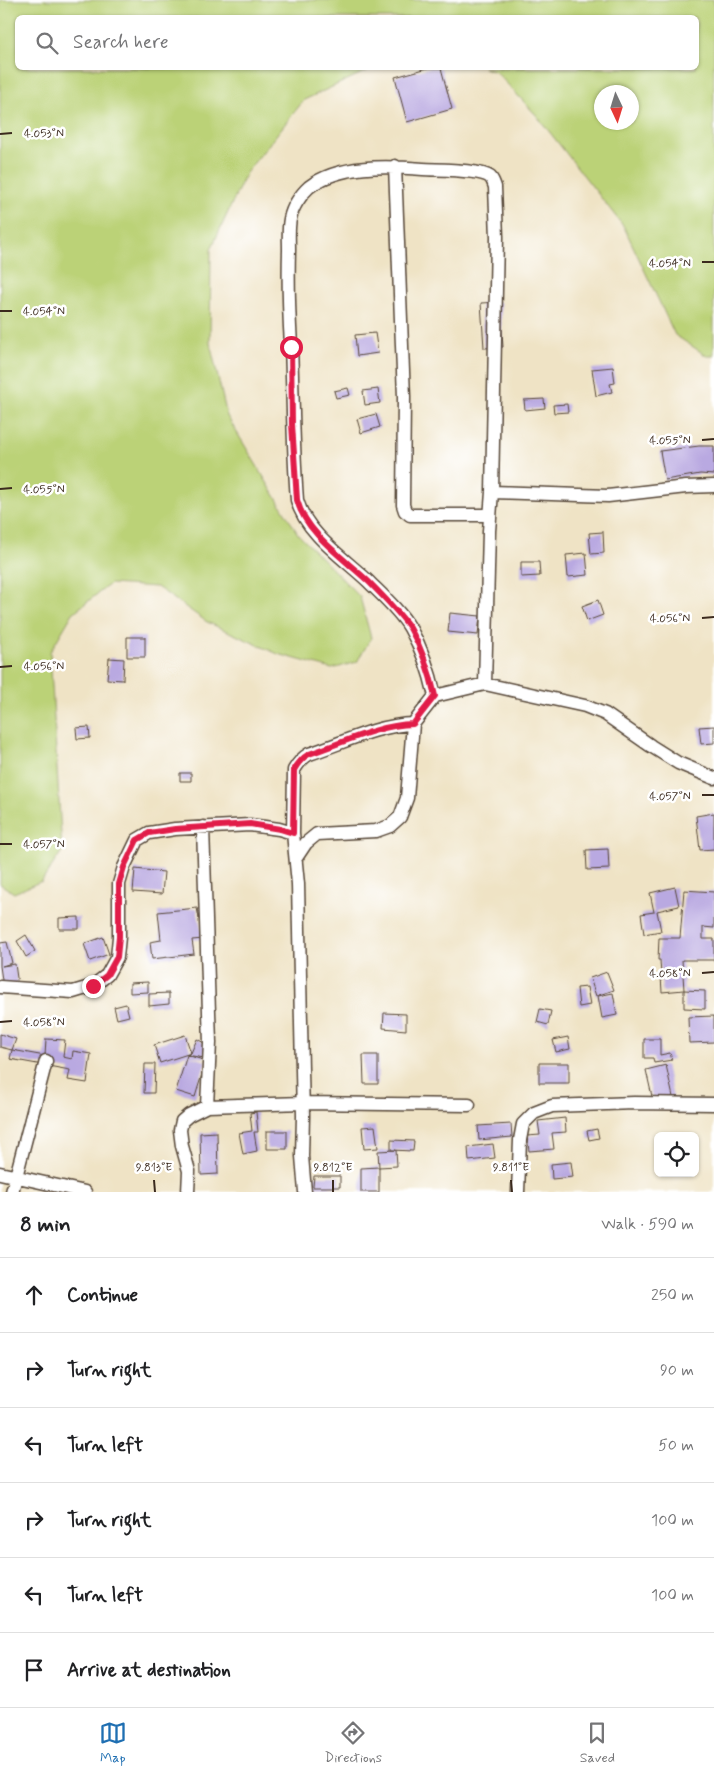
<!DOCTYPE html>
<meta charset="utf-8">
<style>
:root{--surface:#fff;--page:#f6f6f6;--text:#202124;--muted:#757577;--line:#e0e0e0;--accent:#1f6fb2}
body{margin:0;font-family:Mynerve,sans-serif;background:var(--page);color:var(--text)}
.controls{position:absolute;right:15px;bottom:15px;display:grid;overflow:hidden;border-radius:8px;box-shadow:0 1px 4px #0004}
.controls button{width:45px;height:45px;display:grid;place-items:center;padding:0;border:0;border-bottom:1px solid var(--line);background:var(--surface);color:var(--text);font:25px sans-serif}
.compass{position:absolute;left:594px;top:85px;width:45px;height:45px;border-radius:50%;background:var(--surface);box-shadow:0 1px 4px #0004;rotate:176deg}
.stop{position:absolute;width:15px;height:15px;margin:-11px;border:4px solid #e11d48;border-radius:50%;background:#fff}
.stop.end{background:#e11d48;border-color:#fff;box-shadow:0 1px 5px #0008}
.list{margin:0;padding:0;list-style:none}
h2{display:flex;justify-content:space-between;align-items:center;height:65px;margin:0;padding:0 20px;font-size:21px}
h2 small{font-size:16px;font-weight:400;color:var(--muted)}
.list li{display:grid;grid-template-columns:32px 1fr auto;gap:15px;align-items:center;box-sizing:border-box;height:75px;padding:0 20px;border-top:1px solid var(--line)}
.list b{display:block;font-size:19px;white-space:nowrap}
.list em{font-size:16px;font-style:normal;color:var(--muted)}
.icon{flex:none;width:28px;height:28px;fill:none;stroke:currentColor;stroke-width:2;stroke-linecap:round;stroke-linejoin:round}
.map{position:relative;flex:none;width:714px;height:1192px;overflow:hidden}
.search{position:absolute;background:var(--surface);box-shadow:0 1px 4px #0004;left:15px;right:15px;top:15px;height:55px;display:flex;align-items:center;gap:12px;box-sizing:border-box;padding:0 18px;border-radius:8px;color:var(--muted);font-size:19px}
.sheet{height:515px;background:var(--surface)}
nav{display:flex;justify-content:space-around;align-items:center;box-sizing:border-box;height:70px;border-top:1px solid var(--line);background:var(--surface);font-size:14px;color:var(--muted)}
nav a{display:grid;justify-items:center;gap:2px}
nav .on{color:var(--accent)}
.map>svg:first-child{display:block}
.green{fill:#bbd277;stroke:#7b7e4a;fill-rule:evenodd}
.building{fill:#b9a9e1}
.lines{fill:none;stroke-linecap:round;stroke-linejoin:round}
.minor-casing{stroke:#564637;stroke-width:15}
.minor{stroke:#fff;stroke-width:12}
.route{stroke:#e11d48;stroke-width:6}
.ticks{fill:none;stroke:#3b2a1e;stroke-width:2}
.ticks-label{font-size:12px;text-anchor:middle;fill:#3b2a1e;stroke:#fff;stroke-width:5;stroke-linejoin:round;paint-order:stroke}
</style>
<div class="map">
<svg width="714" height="1192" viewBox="0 0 714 1192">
<rect width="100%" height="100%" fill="#fff"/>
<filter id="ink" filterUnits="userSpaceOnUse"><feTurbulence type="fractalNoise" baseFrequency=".02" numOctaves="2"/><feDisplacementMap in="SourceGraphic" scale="10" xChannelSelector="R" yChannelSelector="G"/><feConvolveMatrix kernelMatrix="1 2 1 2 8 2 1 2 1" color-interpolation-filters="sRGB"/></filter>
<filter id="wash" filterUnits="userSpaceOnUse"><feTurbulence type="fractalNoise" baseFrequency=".0096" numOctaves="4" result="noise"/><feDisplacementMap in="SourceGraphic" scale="20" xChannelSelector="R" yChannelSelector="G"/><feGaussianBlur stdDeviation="1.12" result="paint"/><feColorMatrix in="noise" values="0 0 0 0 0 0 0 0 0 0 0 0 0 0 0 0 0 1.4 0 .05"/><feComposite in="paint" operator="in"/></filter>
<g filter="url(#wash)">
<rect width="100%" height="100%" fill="#efe3c5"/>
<!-- green -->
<path class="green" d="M0 0H714V356H707L675 335 624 227 537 116 496 72 484 68H696V18H18V68H373L304 100 246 173 211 249 210 343 227 416 298 534 360 597 371 638 357 662 332 669 278 654 207 622 157 587 110 584 73 613 50 652 62 851 42 881 14 893 0 884ZM602 92H632V122H602Z"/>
<g id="blocks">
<!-- building -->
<path class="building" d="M428 68H441L452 109 407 122 395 77Z
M500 302 503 347 484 348 481 303Z
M375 333 378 353 357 356 355 335Z
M613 367 615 383 610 384 612 392 596 396 592 369Z
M348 388 350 395 336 398 334 391Z
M378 389 380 403 365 405 363 391Z
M544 399 545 408 525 410 524 400Z
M567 404 568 412 554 413 553 405Z
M376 414 380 427 361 433 357 419Z
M699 446H714V475L700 474 665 480 660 451Z
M603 532 604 553 591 554 589 533Z
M586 553 588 575 568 577 566 555Z
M521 562H539L540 576 521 577Z
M598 600 603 615 587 621 582 606Z
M450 613 480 616 478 635 448 632Z
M127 637H145V657H127Z
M109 658 124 659 123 680 107 679Z
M714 726V743L701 744 699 727Z
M89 727 90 738 77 739 76 728Z
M180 773H191V781H180Z
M714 813V849L700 850 696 816Z
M608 849 609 869 587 870 586 850Z
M135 869 164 872 162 894 133 892Z
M675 887 679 906 657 911 661 931 644 934 641 914 654 912 650 893Z
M684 890 714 892V928L703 927V939H714V960H682L684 990 662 992 660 960H658L659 938H680Z
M197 908 203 939 192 940 194 954 152 959 150 942 161 940 158 912Z
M79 917V929H59V918Z
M26 935 35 951 26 957 17 941Z
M103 937 109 954 90 961 84 944Z
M7 942 12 963 2 966 15 964 18 985 3 987 0 966V943Z
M607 972 614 990 596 996 590 978Z
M148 982V992L130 993V983Z
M587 987 590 1005 579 1007 577 988Z
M684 990 705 991V1009L684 1008Z
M169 993V1004L149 1006V994Z
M613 993 617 1015 602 1018 598 996Z
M126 1004 129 1016 117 1019 114 1007Z
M540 1009 551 1011 548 1025 537 1022Z
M384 1013 406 1014V1030L383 1028Z
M714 1016V1042L689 1043 688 1017Z
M0 1034 16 1039 12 1050 0 1047Z
M185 1035 191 1053 197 1039 206 1044 204 1058 187 1055 206 1061 195 1097 176 1091 187 1055 191 1053 160 1063 154 1045Z
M568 1037 570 1049 556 1052 553 1040Z
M46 1039 65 1040 63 1057 72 1059 73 1051 91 1054 87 1083 68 1080 70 1070 10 1059 12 1050 45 1056Z
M644 1039H660V1055L670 1053 672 1060 654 1063 653 1058H644Z
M363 1055H378V1084H364Z
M539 1063H569V1083H539Z
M145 1064H155L154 1093H144Z
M666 1065 673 1097 653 1101 646 1070Z
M256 1112 258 1132H254L257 1151 243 1154 239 1133 252 1131 250 1113Z
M565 1118 566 1132 552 1133 554 1149 529 1151 527 1136 540 1135 538 1121Z
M511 1124 512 1137 479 1140 478 1126Z
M375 1126 378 1148 364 1149 362 1127Z
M597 1129 599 1138 589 1140 587 1131Z
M267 1131H287V1149H267Z
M217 1132 218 1174 201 1175 200 1133Z
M391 1140 414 1141 413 1151 391 1150Z
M493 1144 495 1158 469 1161 468 1147Z
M396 1150 397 1166 379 1167 378 1151Z
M571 1162 573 1177 552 1179 551 1164Z
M379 1167V1192H361V1168Z
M314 1176H340V1187H313Z"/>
</g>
</g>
<g filter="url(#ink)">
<use href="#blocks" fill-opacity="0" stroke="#564637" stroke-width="1"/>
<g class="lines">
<defs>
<path id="minor" d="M395 166 404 397 403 505 405 511 410 515H490
M492 492 608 496 686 487 714 486
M435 696C430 673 422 649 410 628 400 611 383 596 369 582 345 559 306 534 297 500 293 448 293 397 291 345 289 313 288 282 289 250 289 240 288 229 290 219 292 208 300 195 309 187 339 164 387 166 423 169 437 170 480 169 490 177 493 180 494 184 495 187L497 237 492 492 489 531 485 684
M203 827 210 1043 207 1106
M293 833 298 884 303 1116 302 1156 305 1192
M296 858 306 843 317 834 376 831 390 826 400 817 407 798 413 724
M0 987 73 992 93 986 107 975 117 957 119 937V884L124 867 137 840 149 833 175 829 250 825 279 829 293 833 294 770C298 763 302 758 309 754 343 743 377 725 413 724L435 696 485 684 585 706 605 714 651 746 678 763 714 778
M0 1173 85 1192
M12 1192 46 1061
M188 1192 189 1171 182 1146 180 1130 182 1121 189 1115 207 1106 303 1103 469 1105
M518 1192 520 1140 523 1124 534 1113 552 1106 634 1103 714 1104"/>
</defs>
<!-- minor casing -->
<use href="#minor" class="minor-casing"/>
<!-- minor -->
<use href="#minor" class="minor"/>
</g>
</g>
<g class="lines" filter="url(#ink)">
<!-- route -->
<path class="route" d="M93 986 107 975 117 957 119 937V884L124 867 137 840 149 833 175 829 250 824 280 829 293 833 294 770C298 763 302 758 309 754 343 743 377 725 413 724L435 696C430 673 422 649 410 628 399 612 383 596 369 582 345 559 306 534 297 500L292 424 291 347"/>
</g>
<!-- ticks -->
<path class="ticks" d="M0 134 12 133M702 262H714M0 311H12M702 440 714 439M0 489 12 488M702 618 714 617M0 667 12 666M702 795H714M0 844H12M702 973 714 972M0 1022 12 1021M154 1180 155 1192M333 1180V1192M511 1180 512 1192"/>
<g class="ticks-label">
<text x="44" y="137">4.053°N</text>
<text x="670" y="267">4.054°N</text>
<text x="44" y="315">4.054°N</text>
<text x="670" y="444">4.055°N</text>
<text x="44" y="493">4.055°N</text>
<text x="670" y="622">4.056°N</text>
<text x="44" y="670">4.056°N</text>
<text x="670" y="800">4.057°N</text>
<text x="44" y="848">4.057°N</text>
<text x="670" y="977">4.058°N</text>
<text x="44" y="1026">4.058°N</text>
<text x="154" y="1171">9.813°E</text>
<text x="333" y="1171">9.812°E</text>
<text x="511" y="1171">9.811°E</text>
</g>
</svg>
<div class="controls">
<button><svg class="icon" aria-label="locate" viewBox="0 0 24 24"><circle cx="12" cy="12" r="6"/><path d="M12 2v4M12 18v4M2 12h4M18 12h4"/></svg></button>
</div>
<svg class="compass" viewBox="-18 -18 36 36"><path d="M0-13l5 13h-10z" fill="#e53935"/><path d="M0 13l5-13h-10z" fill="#757577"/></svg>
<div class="stop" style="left:291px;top:347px"></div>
<div class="stop end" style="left:93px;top:986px"></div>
<div class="search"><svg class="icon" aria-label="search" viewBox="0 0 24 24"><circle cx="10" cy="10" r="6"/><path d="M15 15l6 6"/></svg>Search here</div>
</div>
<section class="sheet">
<h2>8 min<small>Walk · 590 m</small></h2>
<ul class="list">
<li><svg class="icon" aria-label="ahead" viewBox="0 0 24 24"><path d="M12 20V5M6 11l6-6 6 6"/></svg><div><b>Continue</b></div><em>250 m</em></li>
<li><svg class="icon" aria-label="right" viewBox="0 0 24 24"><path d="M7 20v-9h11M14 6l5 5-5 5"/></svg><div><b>Turn right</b></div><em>90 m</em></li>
<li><svg class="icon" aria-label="left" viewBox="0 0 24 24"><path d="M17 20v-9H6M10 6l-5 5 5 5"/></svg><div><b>Turn left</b></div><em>50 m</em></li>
<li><svg class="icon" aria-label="right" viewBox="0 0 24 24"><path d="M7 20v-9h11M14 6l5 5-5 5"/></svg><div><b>Turn right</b></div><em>100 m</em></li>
<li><svg class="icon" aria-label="left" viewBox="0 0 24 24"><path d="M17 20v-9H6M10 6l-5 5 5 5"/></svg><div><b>Turn left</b></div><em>100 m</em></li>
<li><svg class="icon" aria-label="arrive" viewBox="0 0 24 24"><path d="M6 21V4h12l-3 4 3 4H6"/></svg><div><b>Arrive at destination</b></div></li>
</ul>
</section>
<nav>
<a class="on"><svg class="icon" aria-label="map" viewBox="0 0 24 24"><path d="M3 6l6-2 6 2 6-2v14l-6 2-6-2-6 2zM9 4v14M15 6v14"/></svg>Map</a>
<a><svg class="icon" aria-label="directions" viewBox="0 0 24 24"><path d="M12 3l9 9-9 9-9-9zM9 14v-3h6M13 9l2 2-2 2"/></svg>Directions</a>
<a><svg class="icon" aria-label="saved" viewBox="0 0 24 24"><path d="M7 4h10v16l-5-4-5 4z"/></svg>Saved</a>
</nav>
